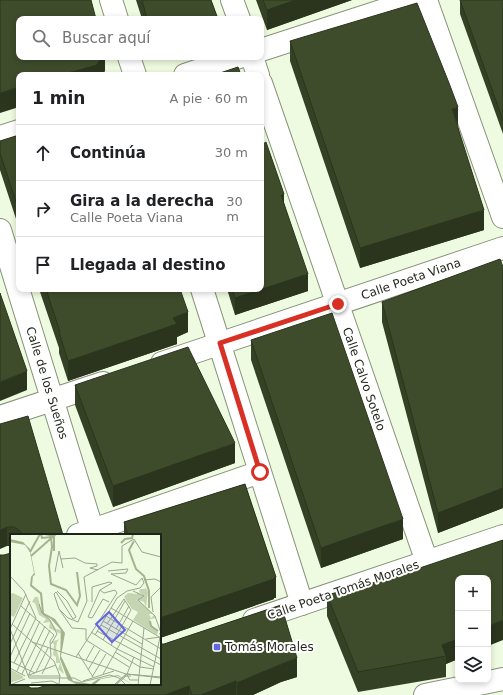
<!DOCTYPE html>
<html lang="es">
<meta charset="utf-8">
<style>
:root{--surface:#fff;--page:#f2f2f2;--text:#202124;--muted:#757577;--line:#e0e0e0}
body{margin:0;font-family:"DejaVu Sans",sans-serif;background:var(--page);color:var(--text)}
.controls{position:absolute;right:12px;bottom:12px;display:grid;overflow:hidden;border-radius:8px;box-shadow:0 2px 6px #0003}
.controls button{width:36px;height:36px;display:grid;place-items:center;padding:0;border:0;border-bottom:1px solid var(--line);background:var(--surface);color:var(--text);font:20px sans-serif}
.stop{position:absolute;width:12px;height:12px;margin:-9px;border:3px solid #d93025;border-radius:50%;background:#fff}
.stop.end{background:#d93025;border-color:#fff;box-shadow:0 1px 4px #0008}
.list{margin:0;padding:0;list-style:none}
h2{display:flex;justify-content:space-between;align-items:center;height:52px;margin:0;padding:0 16px;font-size:17px}
h2 small{font-size:13px;font-weight:400;color:var(--muted)}
.list li{display:grid;grid-template-columns:26px 1fr auto;gap:12px;align-items:center;box-sizing:border-box;height:56px;padding:0 16px;border-top:1px solid var(--line)}
.list b{display:block;font-size:15px;white-space:nowrap}
.list p{margin:0;font-size:13px;white-space:nowrap;color:var(--muted)}
.list em{font-size:13px;font-style:normal;color:var(--muted)}
.icon{flex:none;width:22px;height:22px;fill:none;stroke:currentColor;stroke-width:2;stroke-linecap:round;stroke-linejoin:round}
.map{position:relative;flex:none;width:503px;height:695px;overflow:hidden}
.search{position:absolute;background:var(--surface);box-shadow:0 2px 6px #0003;left:16px;top:16px;width:248px;height:44px;display:flex;align-items:center;gap:10px;box-sizing:border-box;padding:0 14px;border-radius:8px;color:var(--muted);font-size:15px}
.panel{position:absolute;background:var(--surface);box-shadow:0 2px 6px #0003;left:16px;top:72px;width:248px;height:220px;border-radius:8px}
.map>svg:first-child{display:block}
.lines{fill:none;stroke-linecap:round;stroke-linejoin:round}
.street-casing{stroke:#88937b;stroke-width:24}
.street{stroke:#fff;stroke-width:22}
.wall{fill:#354125}
.shaded-wall{fill:#2b351e}
.building{fill:#3e4c2b;stroke:#2b351e}
.route{stroke:#d93025;stroke-width:5}
.poi-dot{fill:#6267df;stroke:#fff;stroke-width:1.5}
.labels{text-anchor:middle;stroke-width:4;stroke-linejoin:round;paint-order:stroke}
.street-label{font-size:12px;fill:#1f241a;stroke:#fff}
.poi-label{font-size:12px;fill:#1f241a;stroke:#fff;text-anchor:start}
.inset-river{fill:none;stroke:#a2b38e;stroke-width:2}
.inset-road{fill:none;stroke:#9ca591;stroke-width:1}
.view{fill:#6267df;fill-opacity:0.15;stroke:#6267df;stroke-width:2}
.inset-edge{fill:none;stroke:#1f241a;stroke-width:2}
</style>
<div class="map">
<svg width="503" height="695" viewBox="0 0 503 695">
<rect width="100%" height="100%" fill="#effbe0"/>
<g class="lines">
<defs>
<path id="street" d="M111 0 117 19
M232 0 239 19
M426 0 503 217
M261 50 415 0
M129 57 135 75
M252 57 258 75
M185 75 239 57
M261 83 427 562
M0 137 19 131
M0 230 94 535
M202 289 302 604
M162 363 503 248
M0 417 103 383
M78 535 260 472
M254 620 503 536
M425 695 503 679"/>
</defs>
<!-- street casing -->
<use href="#street" class="street-casing"/>
<!-- street -->
<use href="#street" class="street"/>
</g>
<!-- wall -->
<path class="wall" d="M136 0H211L218 19H142Z
M256 0H352L267 30Z
M460 0H503V134L460 14Z
M290 41 458 127 484 230 360 268 290 61Z
M19 135V228L0 170V141Z
M284 203 308 291 235 315 227 289H261Z
M503 267V508L438 533 382 322V302Z
M39 289H180L188 332 177 337V344L68 381 59 353V348Z
M251 340 403 539 321 568 251 360Z
M75 385 235 463 113 507 75 405Z
M0 424 63 535H11V546H7Z
M245 484 276 577V598H274V599L160 638V535H124V522Z
M458 578V659L446 664V677L358 692 327 616V595L387 579Z
M160 644 297 677 281 682 253 695H0L26 686 31 688 160 684Z"/>
<!-- shaded-wall -->
<path class="shaded-wall" d="M296 0H352L267 30V10Z
M101 57H105V71L103 75H61Z
M155 57H162L155 59Z
M19 87V107L0 113V93Z
M458 107V127L452 109Z
M284 194V211L281 195Z
M484 210V230L360 268V248Z
M308 274V291L235 315V298Z
M188 312V332L177 337V344L68 381V361Z
M27 371V390L0 401V382Z
M235 443V463L113 507V486Z
M503 488V508L438 533V513Z
M403 519V539L321 568V548Z
M7 527V546L0 549V530Z
M276 577V598H274V599L160 638V618Z
M503 620V640L488 646V626Z
M458 639V659L446 664V656L442 645Z
M297 658V677L281 682 253 695H237V683L281 664Z
M236 681V695H201Z
M189 686V695H165Z"/>
<!-- building -->
<path class="building" d="M0 0H91L96 19H19V57H101L97 65 61 75H19V87L0 93Z
M142 0H211L218 19H147Z
M263 0H296L267 10Z
M460 0H503V120Z
M417 3 449 83 458 107 452 109 484 210 360 248 290 41Z
M238 67 241 75H214Z
M19 135V211L0 153V141Z
M261 138 263 144 266 142 284 194 281 195 308 274 235 298 232 289H261Z
M500 259 503 267V488L438 513 382 302Z
M46 289H180L188 312 173 318 177 324 68 361 59 332H60Z
M0 293 27 371 0 382Z
M332 313 403 519 321 548 251 340Z
M188 347 235 443 113 486 75 385Z
M28 416 63 535H23L19 530 14 527H7L0 530V424Z
M245 484 276 577 274 578V579L160 618V535H128L124 522Z
M503 540V620L488 626V578H458V639L442 645 446 656 358 672 327 595 387 579Z
M11 553V684H25L26 685 31 688H38L50 684H160V651H161L160 644H164L281 605 297 658 281 664 237 683 236 681 201 695H192L189 686 165 695H0V555H4Z"/>
<g class="lines">
<!-- route -->
<path class="route" d="M260 472 220 343 338 304"/>
</g>
<!-- markers -->
<rect class="poi-dot" x="213" y="643" width="8" height="8" rx="2"/>
<g class="labels">
<!-- street labels -->
<g class="street-label">
<text transform="translate(411 279) rotate(-19)" y="4">Calle Poeta Viana</text>
<text transform="translate(364 379) rotate(71)" y="4">Calle Calvo Sotelo</text>
<text transform="translate(47 383) rotate(73)" y="4">Calle de los Sueños</text>
<text transform="translate(343 590) rotate(-19)" y="4">Calle Poeta Tomás Morales</text>
</g>
<!-- poi labels -->
<g class="poi-label">
<text x="225" y="651">Tomás Morales</text>
</g>
</g>
<!-- overview -->
<g transform="translate(10 534)">
<rect width="151" height="151" fill="#effbe0"/>
<path d="M135 53 138 58 136 73 134 68 128 66 134 62 129 58 130 55H135ZM127 58 133 62 128 66 143 80H139L141 84 144 81 146 84 140 85V92L148 98 147 101 123 86 128 78 122 75 114 63 118 59 127 60ZM3 59 13 64 4 83 0 81V60ZM25 63H28L32 80 39 85 46 95 51 96 52 102 47 108 46 114 54 140 48 135 50 129H46V123L43 121 44 110 41 108 50 105 51 100 39 94 40 88 33 89 36 85 29 81 25 69 22 68ZM0 135 11 141 14 144 0 149Z" fill="#c5d5b1"/>
<path d="M0 5 13 8 20 15 25 41 23 42 22 51 32 59 34 79 45 85 55 99 51 122 63 147 81 150 88 145 108 141 123 151 108 142 91 145 84 151H68L58 146 50 125 51 96 41 85 32 80 30 60 20 52 21 43 24 39 20 18 15 11 0 8Z" fill="#a2b38e"/>
<path class="inset-river" d="M31 0 32 4 41 3 42 13 39 32 41 50 56 56 67 71 70 62 67 38M35 0 44 2V17M124 7 119 16 126 35 134 42 139 57V74M111 9 115 5 122 4 123 0M20 18 30 0M21 22 46 0M140 87 141 92 148 97"/>
<path class="inset-road" d="M51 25 65 24 75 29 87 30V32L80 34 88 36M45 38 49 17 53 34M0 42 14 57 26 84 4 129M134 46 145 45 151 48M90 56 78 83 82 84 93 65 99 68M47 57 57 67 66 83 63 85M123 57 134 62 128 66 145 82 151 99 149 100M82 68V53L99 48 102 49 90 56M29 70 32 79 40 86 47 100 41 110M11 72 44 101 40 107 41 122 32 140M101 74 151 104M49 75 44 60 46 58 63 85M49 75 58 84 68 88 77 67 74 43 102 28 112 29V12L124 5 132 18 151 23M49 75 62 94 76 95V106M143 78 141 63 151 53M96 82 151 115M93 87 132 110M2 90 44 127 50 142 49 150M97 90 114 65 121 76 101 111M91 91 151 125M0 95 19 144M0 95 16 60M106 95 119 72M87 97 151 131M81 98 107 115 144 133M85 101 107 64 117 57 130 54 134 49 132 44 126 51 101 40 116 39 118 35 98 37M136 105 150 103M76 106 119 133M93 106 115 67M22 108 116 140M0 110 20 67M105 118 130 133 144 135M68 119 83 143M0 123 20 79M66 123 107 59 105 56 94 59 90 56M76 126 84 112M0 127 25 139M0 134 15 142M78 136 90 116M7 137 30 87M26 138 38 114M12 140 35 92M93 140 123 87M117 140 124 123M19 141 46 131M117 141 120 146H129M18 142 40 96M19 142H50M82 143 96 120M19 144H64L72 148 100 141 109 144 116 151M73 147 104 137M21 149 42 147 50 151M0 151 15 145M104 151 116 140 151 143M104 151 117 140 151 144M106 151 116 142H121M128 151 134 94M140 151 150 103"/>
<path class="view" d="M99 78 115 96 102 108 86 90Z"/>
<rect width="151" height="151" class="inset-edge"/>
</g>
</svg>
<div class="controls">
<button>+</button>
<button>−</button>
<button><svg class="icon" aria-label="layers" viewBox="0 0 24 24"><path d="M12 4l9 5-9 5-9-5zM3 14l9 5 9-5"/></svg></button>
</div>
<div class="stop" style="left:260px;top:472px"></div>
<div class="stop end" style="left:338px;top:304px"></div>
<div class="search"><svg class="icon" aria-label="search" viewBox="0 0 24 24"><circle cx="10" cy="10" r="6"/><path d="M15 15l6 6"/></svg>Buscar aquí</div>
<section class="panel">
<h2>1 min<small>A pie · 60 m</small></h2>
<ul class="list">
<li><svg class="icon" aria-label="ahead" viewBox="0 0 24 24"><path d="M12 20V5M6 11l6-6 6 6"/></svg><div><b>Continúa</b></div><em>30 m</em></li>
<li><svg class="icon" aria-label="right" viewBox="0 0 24 24"><path d="M7 20v-9h11M14 6l5 5-5 5"/></svg><div><b>Gira a la derecha</b><p>Calle Poeta Viana</p></div><em>30 m</em></li>
<li><svg class="icon" aria-label="arrive" viewBox="0 0 24 24"><path d="M6 21V4h12l-3 4 3 4H6"/></svg><div><b>Llegada al destino</b></div></li>
</ul>
</section>
</div>
